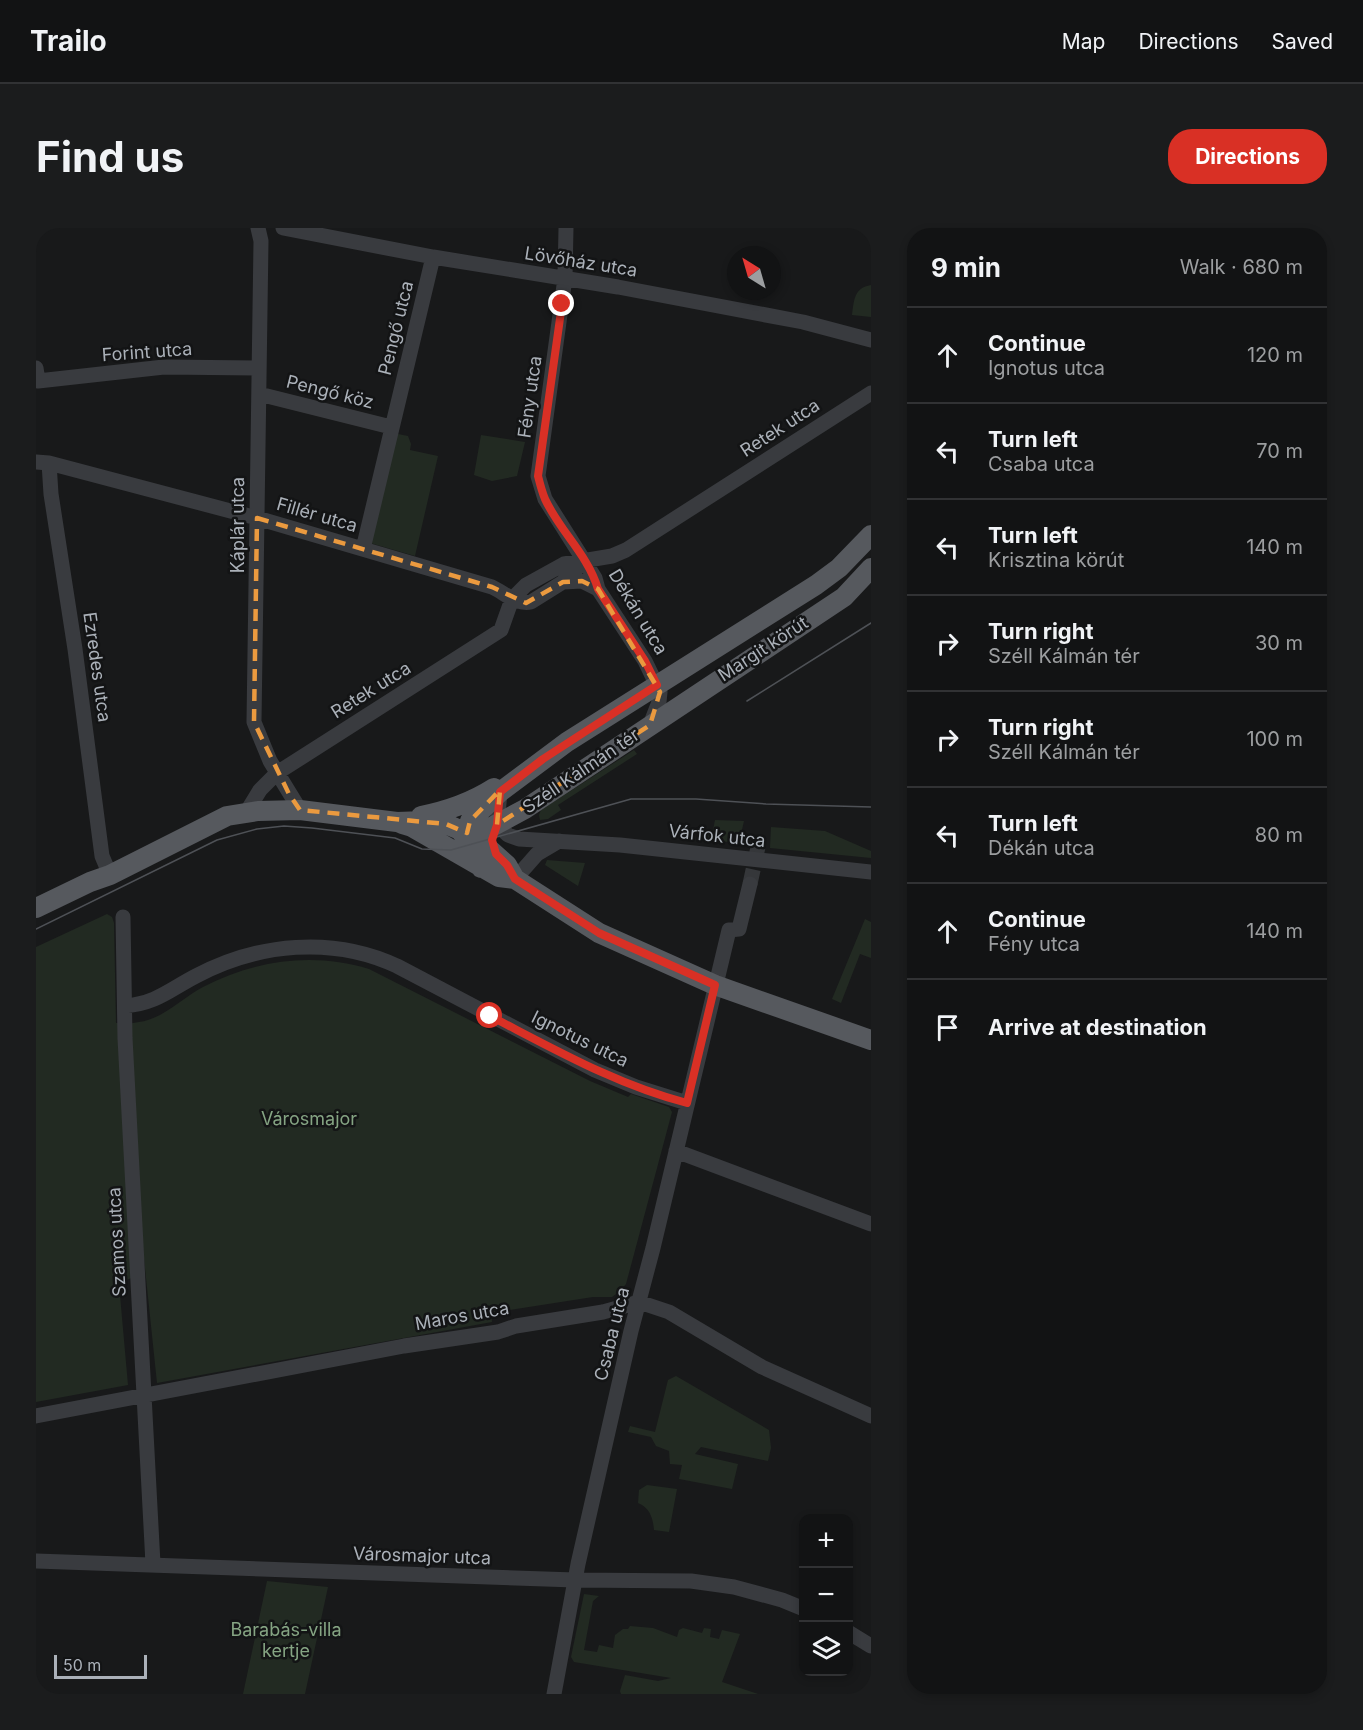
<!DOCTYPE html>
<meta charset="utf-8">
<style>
:root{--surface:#121314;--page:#1b1c1d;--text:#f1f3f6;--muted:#9c9ea0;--line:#313234;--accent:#d93025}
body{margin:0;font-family:Inter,sans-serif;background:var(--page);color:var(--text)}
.controls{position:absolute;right:18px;bottom:18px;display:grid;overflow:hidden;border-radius:12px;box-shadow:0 3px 9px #0003}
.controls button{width:54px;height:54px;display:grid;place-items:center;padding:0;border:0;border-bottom:2px solid var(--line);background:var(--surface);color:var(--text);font:30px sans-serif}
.compass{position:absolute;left:691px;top:18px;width:54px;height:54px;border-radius:50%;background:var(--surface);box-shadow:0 3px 9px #0003;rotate:323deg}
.scale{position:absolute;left:18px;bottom:15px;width:93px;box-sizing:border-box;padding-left:6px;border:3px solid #abb1b9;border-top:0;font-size:16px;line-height:21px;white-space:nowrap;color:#abb1b9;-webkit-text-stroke:4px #131415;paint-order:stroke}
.stop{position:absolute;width:18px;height:18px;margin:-14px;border:4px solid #d93025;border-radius:50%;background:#fff}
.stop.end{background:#d93025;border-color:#fff;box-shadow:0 2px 6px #0008}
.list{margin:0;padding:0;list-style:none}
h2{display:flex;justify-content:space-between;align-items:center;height:78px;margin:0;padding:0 24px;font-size:26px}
h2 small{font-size:20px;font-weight:400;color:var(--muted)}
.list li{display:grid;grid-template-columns:39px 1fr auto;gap:18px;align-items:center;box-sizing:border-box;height:96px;padding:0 24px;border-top:2px solid var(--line)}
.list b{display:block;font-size:22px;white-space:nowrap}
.list p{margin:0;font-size:20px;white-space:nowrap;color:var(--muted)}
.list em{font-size:20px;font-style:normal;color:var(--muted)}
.icon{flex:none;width:33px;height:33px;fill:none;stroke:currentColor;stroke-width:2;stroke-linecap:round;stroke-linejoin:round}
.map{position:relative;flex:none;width:835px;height:1466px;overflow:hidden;border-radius:24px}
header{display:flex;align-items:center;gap:36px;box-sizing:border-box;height:84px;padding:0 30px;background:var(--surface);border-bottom:2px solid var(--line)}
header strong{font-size:28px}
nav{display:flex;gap:33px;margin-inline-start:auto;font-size:21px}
.intro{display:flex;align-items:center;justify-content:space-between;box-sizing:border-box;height:144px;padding:0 36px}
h1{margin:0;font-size:42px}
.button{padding:15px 27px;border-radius:24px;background:var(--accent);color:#fff;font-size:21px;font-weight:700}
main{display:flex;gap:36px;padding:0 36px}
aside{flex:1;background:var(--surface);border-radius:24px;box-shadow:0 3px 9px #0003}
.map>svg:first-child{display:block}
.green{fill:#222a22}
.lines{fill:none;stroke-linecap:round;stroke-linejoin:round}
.minor-tunnel{stroke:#35373a;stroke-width:15;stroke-dasharray:15 8;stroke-linecap:butt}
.minor{stroke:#393b3f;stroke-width:15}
.major{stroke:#56595e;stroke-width:20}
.tram{stroke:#4e5156;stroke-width:1.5}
.route{stroke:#d93025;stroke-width:8}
.marked{fill:none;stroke:#eb9a3f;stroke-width:4.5;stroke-dasharray:12 8;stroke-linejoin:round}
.labels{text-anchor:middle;stroke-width:5;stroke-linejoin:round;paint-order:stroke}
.street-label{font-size:18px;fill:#abb1b9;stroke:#131415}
.park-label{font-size:18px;fill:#85a483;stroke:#131415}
</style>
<header>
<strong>Trailo</strong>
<nav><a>Map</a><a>Directions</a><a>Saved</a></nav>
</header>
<div class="intro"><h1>Find us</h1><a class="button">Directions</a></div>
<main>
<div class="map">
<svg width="835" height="1466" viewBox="0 0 835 1466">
<rect width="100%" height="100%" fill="#18191a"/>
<!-- green -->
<path class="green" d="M835 57V89L816 87C818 72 818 60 835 57Z
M362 206 372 208 375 216 374 222 402 228 379 328 334 315 355 212Z
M445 207 489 214 481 248 456 253 438 247Z
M598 522 601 526 522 577 525 582 512 591 504 592 503 587 505 582Z
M679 592 708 593 703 615 672 612 673 601 677 602Z
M735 599 789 603 835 623V630L734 620Z
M511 632 549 635 542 658 509 637Z
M71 686 76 689 78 695 80 795C87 795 95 796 103 794 127 791 146 770 167 759 220 732 277 724 333 741L554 853 592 869 595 866 633 879 636 884 590 1056 584 1063 576 1069H557L455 1085 456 1094 121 1155 107 1021 95 1050 83 1056 92 1157 0 1174V719Z
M829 691 835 694V730L824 726 805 775 796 771Z
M640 1148 733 1202 735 1220 732 1233 665 1219 659 1226 702 1236 696 1261 643 1251 646 1237 634 1236 633 1223 620 1218 615 1209 592 1204 594 1198 619 1204 632 1152Z
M611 1257 641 1261 633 1304 618 1302C617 1290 614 1280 602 1275L603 1262Z
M231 1353 292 1359 269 1466H207Z
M548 1366 563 1368 557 1373 548 1422 561 1424 563 1417 577 1420 579 1407 587 1401H592L594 1398 617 1400 641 1409 643 1402 647 1400 666 1405 668 1400 675 1401 674 1409 683 1411 686 1402 704 1406 686 1454 722 1466H585L584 1463 589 1447 622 1453 635 1450 538 1434 535 1429Z"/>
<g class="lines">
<!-- minor-tunnel -->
<path class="minor-tunnel" d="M714 656 722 619"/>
<!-- minor -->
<path class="minor" d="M222 0 225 13 218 494 234 533 264 582
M247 0 397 29 582 59 767 94 835 112
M530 0 529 50 502 248 509 271 559 350 562 361 609 433 624 464 623 474 614 497
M0 140 2 153 128 139 223 140
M223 166 355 199
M0 234 13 235 221 290 456 359C469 365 480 377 495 374L527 354 548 332
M13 235 15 266 39 421 66 628 74 647
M327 321 397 29
M527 354 546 353 562 361
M464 564 461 597 472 607 483 611 584 617 835 644
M210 585 224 562 241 545 465 402 476 371 490 357 528 336 576 328 590 322 835 165
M479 651 501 626 523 613
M87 689 89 810 117 1336
M89 778C121 775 133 762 160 748 222 715 297 708 361 738L559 842 600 859 651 875
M640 923 835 996
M0 1188 368 1118 462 1104 480 1098 567 1084 603 1074 633 1084 726 1139 835 1188
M0 1333 539 1352 655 1353 698 1359 746 1372 768 1381
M812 1404 835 1418
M518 1466 542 1336 595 1103 617 1020 693 702 703 701 714 656"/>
<!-- major -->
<path class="major" d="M385 588C411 583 436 574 458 560
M366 596 376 599 463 649 479 651
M426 605 448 603 489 581 808 369 835 340
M445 640 433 618 431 605 434 593 464 564 531 514 780 357 803 340 835 307
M0 680 54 654 74 647 191 588 222 583 264 582 361 594 388 593 410 596 431 605 452 620 471 637 479 651 563 705 679 757 835 812"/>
<!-- tram -->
<path class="tram" d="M711 473 835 395
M0 701 181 612 221 601 248 598 276 600 359 610 386 621 415 622 595 571H660L730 576 835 579"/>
</g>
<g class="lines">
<!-- route -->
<path class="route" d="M454 788C518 821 581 857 651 875L679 757 563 705 479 651 471 637 460 626 456 612 461 597 464 564 507 531 621 457 609 433 562 361C552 327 523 302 509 271 506 264 504 256 502 248L526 76"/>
</g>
<!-- marked area -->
<path class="marked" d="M221 290 456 359 490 375 527 354 546 353 562 361 624 464 614 497 461 597 464 562 434 593 431 605 410 596 264 582 253 566 218 494Z"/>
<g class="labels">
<!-- street labels -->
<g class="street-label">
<text transform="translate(545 34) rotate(9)" y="6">Lövőház utca</text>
<text transform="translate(360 100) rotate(-76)" y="6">Pengő utca</text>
<text transform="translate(111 124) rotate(-4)" y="6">Forint utca</text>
<text transform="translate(294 164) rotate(14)" y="6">Pengő köz</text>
<text transform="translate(494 169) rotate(-82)" y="6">Fény utca</text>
<text transform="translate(744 200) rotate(-33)" y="6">Retek utca</text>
<text transform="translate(281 287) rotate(16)" y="6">Fillér utca</text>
<text transform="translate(202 297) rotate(-90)" y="6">Káplár utca</text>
<text transform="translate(602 384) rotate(59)" y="6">Dékán utca</text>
<text transform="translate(727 421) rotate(-33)" y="6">Margit körút</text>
<text transform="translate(61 439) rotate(82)" y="6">Ezredes utca</text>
<text transform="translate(335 462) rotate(-32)" y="6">Retek utca</text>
<text transform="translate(545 543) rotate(-34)" y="6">Széll Kálmán tér</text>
<text transform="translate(681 608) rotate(6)" y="6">Várfok utca</text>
<text transform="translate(544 811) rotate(26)" y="6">Ignotus utca</text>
<text transform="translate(81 1014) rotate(-93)" y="6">Szamos utca</text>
<text transform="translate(426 1088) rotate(-10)" y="6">Maros utca</text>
<text transform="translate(576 1106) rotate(-76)" y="6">Csaba utca</text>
<text transform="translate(386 1328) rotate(2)" y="6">Városmajor utca</text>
</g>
<!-- park labels -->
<g class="park-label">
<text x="273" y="897">Városmajor</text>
<text x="250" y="1408">Barabás-villa<tspan x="250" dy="21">kertje</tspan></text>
</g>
</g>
</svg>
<div class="controls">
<button>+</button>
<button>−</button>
<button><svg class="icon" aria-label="layers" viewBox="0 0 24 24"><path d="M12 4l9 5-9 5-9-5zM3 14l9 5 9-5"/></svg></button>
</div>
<svg class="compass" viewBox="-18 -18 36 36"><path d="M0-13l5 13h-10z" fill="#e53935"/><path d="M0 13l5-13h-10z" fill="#9c9ea0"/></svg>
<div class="scale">50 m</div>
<div class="stop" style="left:454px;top:788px"></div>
<div class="stop end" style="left:526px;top:76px"></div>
</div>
<aside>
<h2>9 min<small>Walk · 680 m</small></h2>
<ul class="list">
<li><svg class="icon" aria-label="ahead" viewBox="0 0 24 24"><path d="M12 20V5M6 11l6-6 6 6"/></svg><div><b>Continue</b><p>Ignotus utca</p></div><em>120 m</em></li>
<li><svg class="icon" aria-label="left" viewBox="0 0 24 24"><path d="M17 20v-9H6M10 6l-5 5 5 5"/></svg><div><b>Turn left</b><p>Csaba utca</p></div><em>70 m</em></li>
<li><svg class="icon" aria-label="left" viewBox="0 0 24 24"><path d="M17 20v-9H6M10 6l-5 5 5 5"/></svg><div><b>Turn left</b><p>Krisztina körút</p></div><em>140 m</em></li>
<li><svg class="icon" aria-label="right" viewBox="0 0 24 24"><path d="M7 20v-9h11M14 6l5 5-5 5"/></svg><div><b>Turn right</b><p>Széll Kálmán tér</p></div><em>30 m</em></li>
<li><svg class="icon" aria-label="right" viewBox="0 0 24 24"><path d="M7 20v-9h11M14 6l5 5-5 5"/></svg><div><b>Turn right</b><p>Széll Kálmán tér</p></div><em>100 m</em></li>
<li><svg class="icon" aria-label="left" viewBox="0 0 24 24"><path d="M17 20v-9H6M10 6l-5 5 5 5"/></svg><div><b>Turn left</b><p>Dékán utca</p></div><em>80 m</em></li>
<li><svg class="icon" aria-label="ahead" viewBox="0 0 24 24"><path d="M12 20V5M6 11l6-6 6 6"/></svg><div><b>Continue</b><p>Fény utca</p></div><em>140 m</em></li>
<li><svg class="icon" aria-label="arrive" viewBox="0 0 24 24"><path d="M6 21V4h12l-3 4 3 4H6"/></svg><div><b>Arrive at destination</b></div></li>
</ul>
</aside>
</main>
